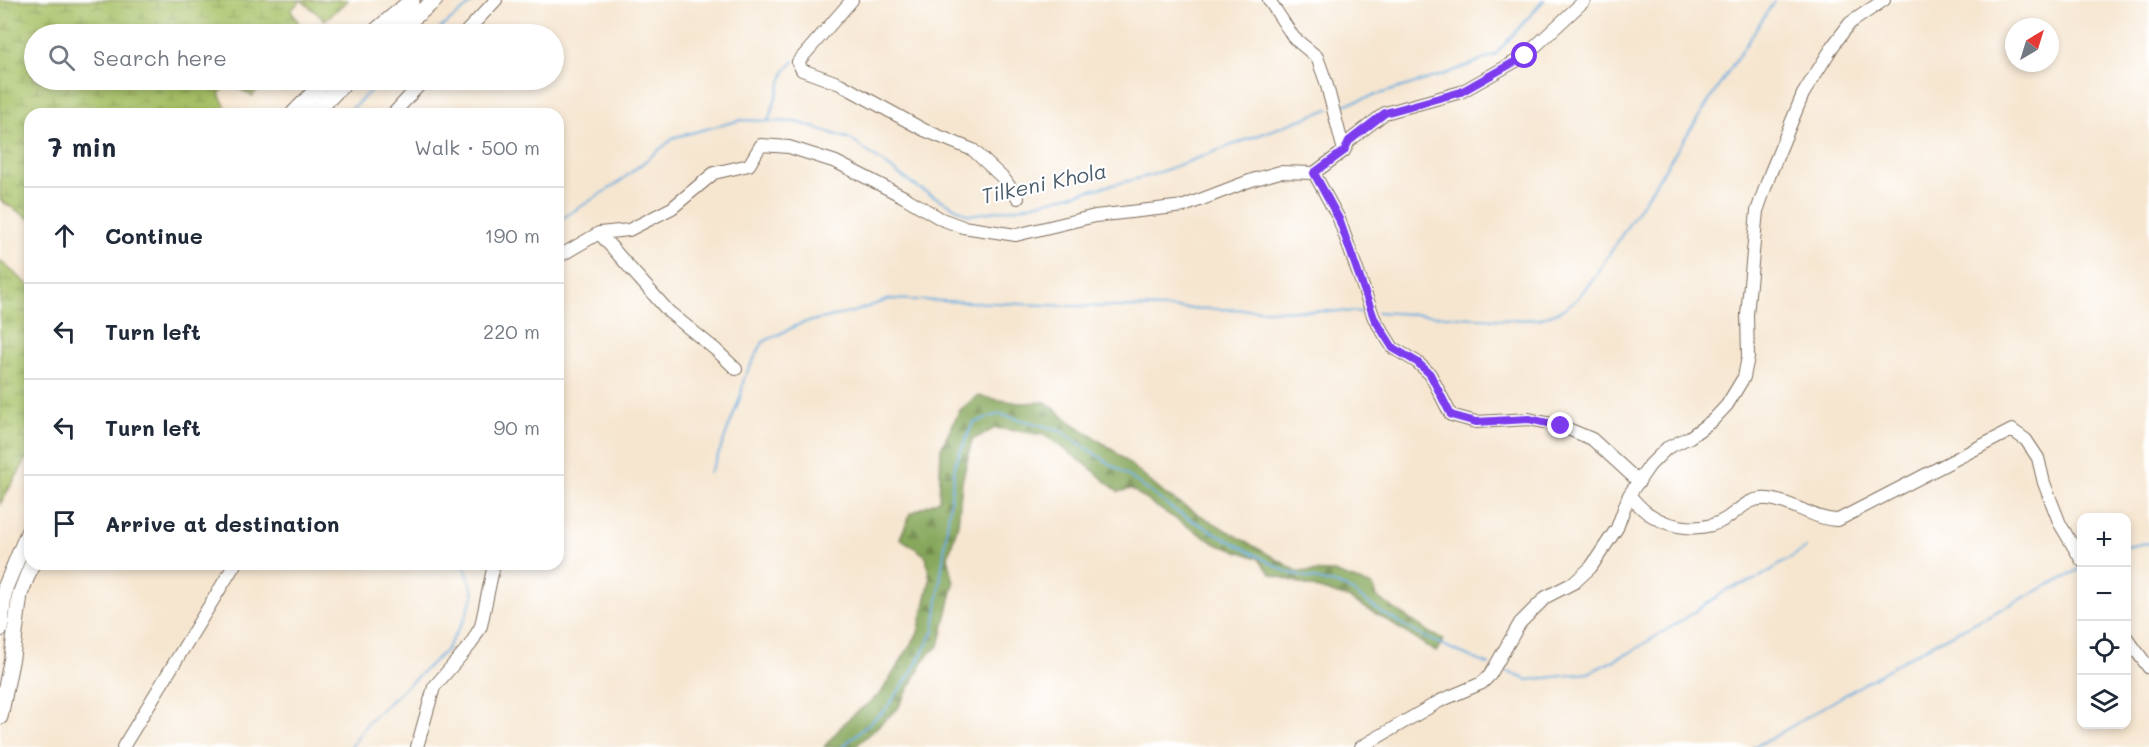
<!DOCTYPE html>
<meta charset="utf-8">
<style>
:root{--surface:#fff;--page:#f6f6f7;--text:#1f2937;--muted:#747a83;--line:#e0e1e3}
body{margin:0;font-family:Mali,sans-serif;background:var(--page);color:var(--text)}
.controls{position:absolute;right:18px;bottom:18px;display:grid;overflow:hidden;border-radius:12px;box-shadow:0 3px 9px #0003}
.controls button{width:54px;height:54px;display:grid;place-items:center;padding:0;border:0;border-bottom:2px solid var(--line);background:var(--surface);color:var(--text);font:30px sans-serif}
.compass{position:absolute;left:2005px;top:18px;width:54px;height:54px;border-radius:50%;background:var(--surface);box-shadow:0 3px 9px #0003;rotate:38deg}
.stop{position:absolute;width:18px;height:18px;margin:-14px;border:4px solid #7c3aed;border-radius:50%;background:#fff}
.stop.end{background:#7c3aed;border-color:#fff;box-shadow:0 2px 6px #0008}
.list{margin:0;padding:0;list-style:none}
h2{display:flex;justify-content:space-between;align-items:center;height:78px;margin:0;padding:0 24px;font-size:26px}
h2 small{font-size:20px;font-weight:400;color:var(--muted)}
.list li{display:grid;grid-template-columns:39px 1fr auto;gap:18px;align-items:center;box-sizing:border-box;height:96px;padding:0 24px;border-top:2px solid var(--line)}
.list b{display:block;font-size:22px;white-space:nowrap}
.list em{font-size:20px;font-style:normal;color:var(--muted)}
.icon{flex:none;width:33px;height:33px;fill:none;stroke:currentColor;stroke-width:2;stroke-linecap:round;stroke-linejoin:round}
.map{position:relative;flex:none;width:2149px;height:747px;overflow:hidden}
.search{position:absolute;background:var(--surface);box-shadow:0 3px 9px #0003;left:24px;top:24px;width:540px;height:66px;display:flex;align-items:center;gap:15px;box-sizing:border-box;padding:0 21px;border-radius:33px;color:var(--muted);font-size:22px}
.panel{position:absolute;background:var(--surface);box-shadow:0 3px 9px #0003;left:24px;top:108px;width:540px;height:462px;border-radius:18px}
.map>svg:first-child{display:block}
.forest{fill:url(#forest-firs);stroke:#60683d;stroke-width:1.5}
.wetland{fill:url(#wetland-marsh);stroke:#727642;stroke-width:1.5}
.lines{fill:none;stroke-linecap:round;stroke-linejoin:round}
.stream{stroke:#69acde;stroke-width:2}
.minor-casing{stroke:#7c6c5c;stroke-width:14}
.major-casing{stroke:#7c6c5c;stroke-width:17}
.minor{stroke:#fff;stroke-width:12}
.major{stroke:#fff;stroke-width:15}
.route{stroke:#7c3aed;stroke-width:8}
.labels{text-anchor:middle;stroke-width:4.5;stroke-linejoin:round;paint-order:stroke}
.water-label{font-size:21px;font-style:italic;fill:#4d5e6b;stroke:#fff}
</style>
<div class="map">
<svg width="2149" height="747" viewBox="0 0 2149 747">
<defs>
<pattern id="forest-firs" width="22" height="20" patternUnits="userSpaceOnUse" patternTransform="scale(1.5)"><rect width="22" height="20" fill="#86a75c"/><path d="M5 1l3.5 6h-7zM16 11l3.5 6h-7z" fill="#6f884b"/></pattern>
<pattern id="wetland-marsh" width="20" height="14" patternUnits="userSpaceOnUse" patternTransform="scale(1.5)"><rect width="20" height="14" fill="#a8c167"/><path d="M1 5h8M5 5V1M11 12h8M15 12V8" fill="none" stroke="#8a9d54"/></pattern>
</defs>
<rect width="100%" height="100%" fill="#fff"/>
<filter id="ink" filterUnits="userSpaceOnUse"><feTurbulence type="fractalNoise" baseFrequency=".0167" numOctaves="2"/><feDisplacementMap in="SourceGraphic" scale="12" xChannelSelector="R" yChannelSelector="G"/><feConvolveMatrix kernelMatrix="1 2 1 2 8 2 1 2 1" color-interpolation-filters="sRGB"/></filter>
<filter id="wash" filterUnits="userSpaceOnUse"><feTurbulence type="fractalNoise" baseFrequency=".008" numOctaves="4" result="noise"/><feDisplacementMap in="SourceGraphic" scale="24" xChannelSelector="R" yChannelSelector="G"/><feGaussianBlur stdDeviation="1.35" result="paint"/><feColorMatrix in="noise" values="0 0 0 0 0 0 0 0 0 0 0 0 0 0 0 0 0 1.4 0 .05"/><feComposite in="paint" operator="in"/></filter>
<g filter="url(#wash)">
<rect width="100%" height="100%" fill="#f6e6d0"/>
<!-- forest -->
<path class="forest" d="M977 396 1019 403 1046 402 1072 423 1112 449 1167 496 1297 571 1334 572 1373 586 1377 597 1432 634 1444 639 1436 652 1380 616 1348 598 1271 574 1258 558 1216 544 1155 506 1131 489 1118 492 1089 467 1045 435 995 428 972 440 962 482 958 524 948 557 954 583 939 646 928 654 898 708 855 747H824L847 720 881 693 918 633 930 580 926 556 900 538 911 513 939 500 941 448 960 410Z"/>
<!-- wetland -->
<path class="wetland" d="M0 0H348L325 20 301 0 291 10 305 34H34V80H267L252 96 229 82 219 94 229 114H30V219L0 200Z
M0 261 30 286V412L27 421 30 425V453L0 504Z"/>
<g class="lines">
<!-- stream -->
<path class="stream" d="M433 34 476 0
M1337 107 1448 73 1495 55 1544 0
M346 114 382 80
M768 121 785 71 794 61
M558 221 618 183 675 137 741 120 797 122 850 139 917 187 969 215 1018 208 1152 175 1329 109
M1377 312 1511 320 1539 319 1560 311 1576 300 1593 279 1775 0
M709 473 717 458 741 395 744 378 763 342 802 323 853 312 890 299 1071 306 1368 312
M2126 547 2147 543 2149 544
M1500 669 1528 680 1588 673 1629 653 1684 619 1728 589 1757 579 1806 548
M351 747 368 722 446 650 464 620 474 594 464 564
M842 747 885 710 910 675 934 631 955 464 973 423 999 414 1059 430 1127 475 1177 512 1287 572 1346 587 1381 612 1422 636 1489 665
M1753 747 1770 739 1921 650 2082 568"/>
</g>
</g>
<g filter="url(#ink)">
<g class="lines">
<defs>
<path id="minor" d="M852 0 798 62 802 70 840 84 924 130 973 150 1005 180 1018 198
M1269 0 1294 38 1317 57 1326 82 1344 151
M1585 0 1525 56 1461 92 1385 113 1349 141 1344 151 1314 173 1339 219 1374 318 1393 348 1417 362 1430 374 1451 415 1476 422 1529 419 1561 426 1592 439 1639 482
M464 34 496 0
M393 114 424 80
M599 233 669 312 716 350 736 369
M558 257 599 233 629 230 672 208 714 173 749 165 761 145 789 147 836 162 904 197 941 219 963 227 1016 235 1095 216 1184 206 1252 180 1280 172 1314 173
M1629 495C1635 501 1641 509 1649 514 1671 529 1704 533 1727 518 1741 509 1749 497 1768 499 1792 501 1814 520 1838 520L2012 430 2026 440 2038 458 2044 483 2060 524 2082 561
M2126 637 2149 668
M123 747 235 564
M417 747 434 687 471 644 481 626 494 564
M1361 747 1440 701 1482 683 1490 675 1520 623 1546 597 1575 582 1591 567 1617 528 1629 495 1650 465 1667 448 1690 437 1713 420 1727 405 1744 377 1748 357 1747 315 1757 211 1770 174 1803 94 1835 43 1850 23 1884 0"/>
<path id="major" d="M372 34 412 0
M394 34 435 0
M293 114 326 80
M314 114 347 80
M0 629 5 588 30 528
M0 717 12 657 20 594 32 564"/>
</defs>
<!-- minor casing -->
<use href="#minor" class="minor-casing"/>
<!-- major casing -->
<use href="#major" class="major-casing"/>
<!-- minor -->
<use href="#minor" class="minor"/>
<!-- major -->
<use href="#major" class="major"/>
</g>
</g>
<g class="lines" filter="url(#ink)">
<!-- route -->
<path class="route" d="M1525 56 1461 92 1385 113 1349 141 1344 151 1314 173 1339 219 1374 318 1393 348 1417 362 1430 374 1451 415 1476 422 1529 419 1561 426"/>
</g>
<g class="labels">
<!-- water labels -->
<g class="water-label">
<text transform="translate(1044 184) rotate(-12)" y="7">Tilkeni Khola</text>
</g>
</g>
</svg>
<div class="controls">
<button>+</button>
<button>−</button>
<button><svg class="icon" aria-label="locate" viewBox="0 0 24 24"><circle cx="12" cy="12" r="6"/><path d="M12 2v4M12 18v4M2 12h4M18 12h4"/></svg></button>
<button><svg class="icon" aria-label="layers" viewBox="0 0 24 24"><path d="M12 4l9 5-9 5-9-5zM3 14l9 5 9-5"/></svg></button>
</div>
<svg class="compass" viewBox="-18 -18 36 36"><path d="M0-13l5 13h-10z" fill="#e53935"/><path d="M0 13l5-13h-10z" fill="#747a83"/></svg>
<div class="stop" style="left:1525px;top:56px"></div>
<div class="stop end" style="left:1561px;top:426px"></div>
<div class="search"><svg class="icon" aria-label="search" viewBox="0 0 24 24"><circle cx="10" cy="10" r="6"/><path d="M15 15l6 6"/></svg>Search here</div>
<section class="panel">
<h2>7 min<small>Walk · 500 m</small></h2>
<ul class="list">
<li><svg class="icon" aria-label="ahead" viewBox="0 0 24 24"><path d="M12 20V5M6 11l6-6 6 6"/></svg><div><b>Continue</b></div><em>190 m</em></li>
<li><svg class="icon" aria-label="left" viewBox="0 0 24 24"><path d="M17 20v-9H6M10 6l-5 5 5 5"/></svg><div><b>Turn left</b></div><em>220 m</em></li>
<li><svg class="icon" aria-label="left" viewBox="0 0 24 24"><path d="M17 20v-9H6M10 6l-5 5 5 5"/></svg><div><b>Turn left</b></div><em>90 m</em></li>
<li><svg class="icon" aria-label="arrive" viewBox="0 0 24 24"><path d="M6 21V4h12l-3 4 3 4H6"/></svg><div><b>Arrive at destination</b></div></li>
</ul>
</section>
</div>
